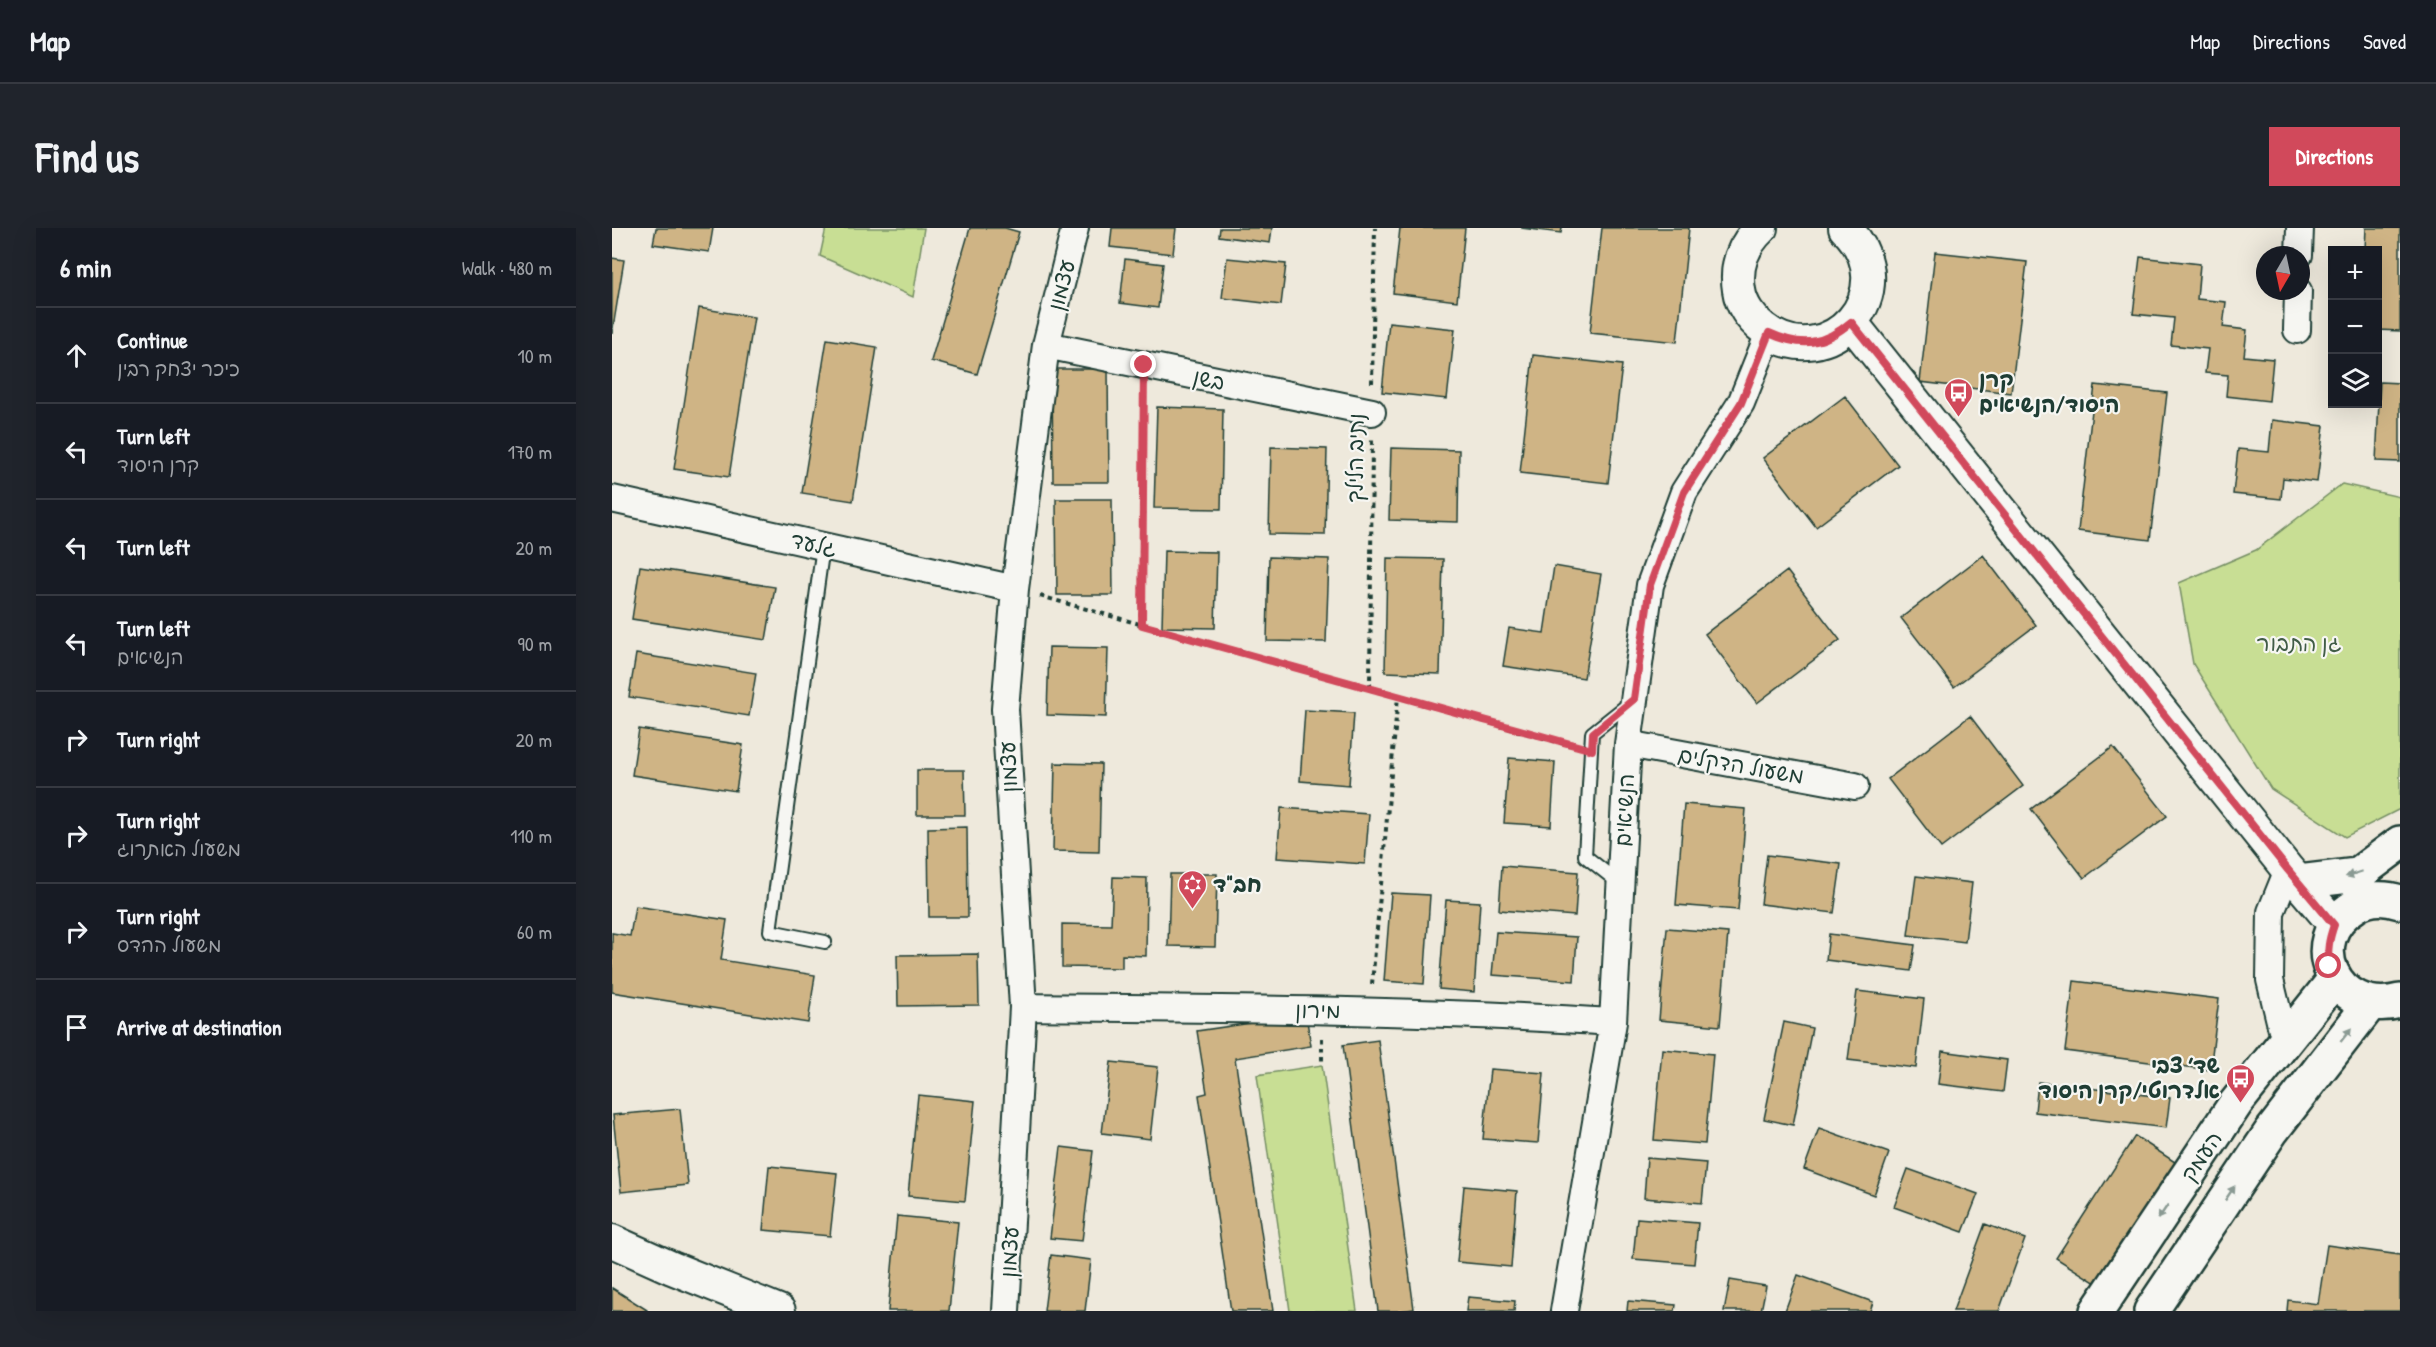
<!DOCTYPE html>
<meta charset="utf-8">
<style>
:root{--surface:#171b24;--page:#20242c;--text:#f1f3f6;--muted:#9ea1a6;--line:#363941;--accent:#d1495b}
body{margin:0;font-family:"Patrick Hand","Playpen Sans Hebrew",sans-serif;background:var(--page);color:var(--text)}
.controls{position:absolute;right:18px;top:18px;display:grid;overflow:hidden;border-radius:0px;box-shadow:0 6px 24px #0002}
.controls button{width:54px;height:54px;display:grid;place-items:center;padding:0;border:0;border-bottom:2px solid var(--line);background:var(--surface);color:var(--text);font:30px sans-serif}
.compass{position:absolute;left:1644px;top:18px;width:54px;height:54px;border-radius:50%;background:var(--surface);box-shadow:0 6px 24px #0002;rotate:189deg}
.stop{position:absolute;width:18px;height:18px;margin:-14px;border:4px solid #d1495b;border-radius:50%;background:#fff}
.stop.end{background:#d1495b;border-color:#fff;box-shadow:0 2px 6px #0008}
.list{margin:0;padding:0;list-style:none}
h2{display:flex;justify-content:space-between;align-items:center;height:78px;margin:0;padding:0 24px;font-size:26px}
h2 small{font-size:20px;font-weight:400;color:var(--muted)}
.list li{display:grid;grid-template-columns:39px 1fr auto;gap:18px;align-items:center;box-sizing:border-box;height:96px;padding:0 24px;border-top:2px solid var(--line)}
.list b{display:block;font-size:22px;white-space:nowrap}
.list p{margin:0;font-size:20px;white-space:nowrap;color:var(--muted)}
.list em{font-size:20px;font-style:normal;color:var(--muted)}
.icon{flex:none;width:33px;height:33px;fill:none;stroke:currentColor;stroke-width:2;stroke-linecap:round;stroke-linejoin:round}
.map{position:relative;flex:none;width:1788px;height:1083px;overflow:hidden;border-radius:0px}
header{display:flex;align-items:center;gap:36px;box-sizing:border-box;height:84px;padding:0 30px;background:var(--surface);border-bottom:2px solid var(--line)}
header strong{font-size:28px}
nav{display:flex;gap:33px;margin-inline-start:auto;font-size:21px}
.intro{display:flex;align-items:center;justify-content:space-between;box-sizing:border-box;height:144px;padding:0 36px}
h1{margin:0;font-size:42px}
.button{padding:15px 27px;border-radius:0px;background:var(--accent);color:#fff;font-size:21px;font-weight:700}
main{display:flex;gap:36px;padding:0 36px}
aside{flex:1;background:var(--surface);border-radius:0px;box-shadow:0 6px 24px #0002}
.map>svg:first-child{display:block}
.green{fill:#c8de94;stroke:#748e64;stroke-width:1.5}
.building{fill:#cfb485;stroke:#1f3d34;stroke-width:1.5}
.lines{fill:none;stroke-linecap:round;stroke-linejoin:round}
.service-casing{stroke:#1f3d34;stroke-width:16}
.minor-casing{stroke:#1f3d34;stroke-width:30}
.tertiary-casing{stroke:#1f3d34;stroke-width:36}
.secondary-casing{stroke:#1f3d34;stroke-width:38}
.path{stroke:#1f3d34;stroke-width:4;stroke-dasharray:4.5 4.5;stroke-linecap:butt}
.service{stroke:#f6f6f2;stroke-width:12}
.minor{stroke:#f6f6f2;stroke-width:26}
.tertiary{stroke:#f6f6f2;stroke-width:32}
.secondary{stroke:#f6f6f2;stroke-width:33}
.oneway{fill:#8a9a93}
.route{stroke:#d1495b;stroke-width:8}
.labels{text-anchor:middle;stroke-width:4.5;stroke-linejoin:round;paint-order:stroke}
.street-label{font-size:22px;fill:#1f3d34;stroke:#f6f6f2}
.poi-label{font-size:22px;font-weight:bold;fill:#1f3d34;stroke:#f6f6f2;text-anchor:start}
.park-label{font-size:22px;fill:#415d47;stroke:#f6f6f2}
</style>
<header>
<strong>Map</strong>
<nav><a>Map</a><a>Directions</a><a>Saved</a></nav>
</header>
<div class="intro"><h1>Find us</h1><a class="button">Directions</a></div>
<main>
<aside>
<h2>6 min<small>Walk · 480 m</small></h2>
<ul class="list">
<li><svg class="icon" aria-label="ahead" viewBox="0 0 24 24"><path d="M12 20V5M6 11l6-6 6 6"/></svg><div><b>Continue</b><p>כיכר יצחק רבין</p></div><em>10 m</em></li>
<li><svg class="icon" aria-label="left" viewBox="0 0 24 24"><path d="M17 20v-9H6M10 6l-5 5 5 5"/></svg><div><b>Turn left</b><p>קרן היסוד</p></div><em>170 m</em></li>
<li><svg class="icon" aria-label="left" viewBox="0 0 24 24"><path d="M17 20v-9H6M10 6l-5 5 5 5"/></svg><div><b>Turn left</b></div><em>20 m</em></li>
<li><svg class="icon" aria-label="left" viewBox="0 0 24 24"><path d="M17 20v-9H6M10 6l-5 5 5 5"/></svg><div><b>Turn left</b><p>הנשיאים</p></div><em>90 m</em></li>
<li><svg class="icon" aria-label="right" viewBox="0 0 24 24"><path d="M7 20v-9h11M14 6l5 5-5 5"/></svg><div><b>Turn right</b></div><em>20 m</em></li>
<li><svg class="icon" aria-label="right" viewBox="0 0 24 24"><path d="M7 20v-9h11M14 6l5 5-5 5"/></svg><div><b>Turn right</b><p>משעול האתרוג</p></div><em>110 m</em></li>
<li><svg class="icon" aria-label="right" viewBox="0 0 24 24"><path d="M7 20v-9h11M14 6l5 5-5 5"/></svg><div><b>Turn right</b><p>משעול ההדס</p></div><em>60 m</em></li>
<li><svg class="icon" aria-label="arrive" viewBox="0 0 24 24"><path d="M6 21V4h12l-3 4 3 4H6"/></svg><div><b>Arrive at destination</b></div></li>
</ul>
</aside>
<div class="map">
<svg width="1788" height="1083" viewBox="0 0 1788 1083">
<rect width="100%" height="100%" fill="#eee9dc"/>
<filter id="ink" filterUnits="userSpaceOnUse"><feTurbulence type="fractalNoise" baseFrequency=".0167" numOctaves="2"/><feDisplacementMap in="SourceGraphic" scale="12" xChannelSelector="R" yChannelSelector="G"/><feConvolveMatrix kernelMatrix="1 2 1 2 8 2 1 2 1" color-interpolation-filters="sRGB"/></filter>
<g filter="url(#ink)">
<!-- green -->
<path class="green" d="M214 0H312L301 69 208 28Z
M1730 256 1788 269V581L1733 609 1659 561 1581 436 1567 355 1644 322Z
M710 837 745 1083H678L645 847Z"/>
<!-- building -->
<path class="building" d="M44 0H101L97 24 41 16Z
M358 0H393L407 4 365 146 319 133Z
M500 0H564L561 26 498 19Z
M608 0H660L658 15 607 8Z
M788 0H853L845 73 781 65Z
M909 0H950L949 5Z
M990 0H1077L1065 114 978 105Z
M1754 0H1788V103L1766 102V22H1753Z
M1323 24 1415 34 1399 165 1308 154Z
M1528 29 1588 36 1585 71 1614 74 1611 99 1635 102 1632 128 1661 131 1657 173 1614 168 1616 147 1593 145 1596 121 1559 117 1562 90 1521 86Z
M0 30 12 32 0 106Z
M615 30 674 36 669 77 610 70Z
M513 31 551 36 546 80 508 75Z
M87 80 142 89 117 249 62 241Z
M777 94 843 101 835 171 770 164Z
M215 111 265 119 241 273 190 265Z
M921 127 1010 137 996 255 908 245Z
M440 141H496L497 254H441Z
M1768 154 1788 155V234L1764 233Z
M1483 157 1555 165 1538 312 1466 303Z
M1233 168 1286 237 1204 299 1151 230Z
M545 179 611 181 609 281 542 280Z
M1660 192 1712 198 1705 254 1671 250 1669 271 1621 266 1626 221 1657 224Z
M659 219 715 221 713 307 657 306Z
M779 220 847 222 846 294 777 292Z
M444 271H500L501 367H445Z
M552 323 605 324 603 400 550 399Z
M1371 327 1424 397 1342 459 1289 390Z
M657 329 717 331 714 414 655 413Z
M775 330 831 331 828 446 773 444Z
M28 338 163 359 154 412 20 391Z
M942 338 989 346 972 450 891 438 897 400 932 405Z
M1175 343 1228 412 1145 475 1093 406Z
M437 419 496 420 494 489 435 487Z
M24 426 144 445 137 488 17 469Z
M693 482 742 485 737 557 688 553Z
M1358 488 1411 558 1329 620 1276 551Z
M27 501 131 517 124 563 20 547Z
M1501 519 1555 588 1472 650 1419 581Z
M897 530 943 534 939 598 892 595Z
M443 535 489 536 487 624 441 623Z
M305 542H352L353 587H305Z
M1072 576 1134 581 1126 682 1064 677Z
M669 580 757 586 753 636 665 630Z
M355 599 356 689H317L316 600Z
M1155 627 1229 636 1222 685 1149 676Z
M890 638 966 644 963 688 887 682Z
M558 646H605L603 719 556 718Z
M1304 648 1360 655 1353 714 1296 707Z
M501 649 535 650 534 728 510 727V740L450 739V696L499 697Z
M779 665 818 667 812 756 772 753Z
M834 672 868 674 862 764 827 761Z
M23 678 115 692 109 732 203 747 196 795 0 764V705L18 708Z
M1055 700 1116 705 1108 798 1047 792Z
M884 704 965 709 962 753 880 747Z
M1217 706 1303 717 1299 743 1214 732Z
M366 726 367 777 286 778 285 727Z
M1462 753 1607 771 1598 842 1453 823Z
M1245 763 1312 771 1304 840 1236 832Z
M694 787 699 818 623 830 661 1083H619L587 867 595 865 585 803Z
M1172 794 1200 800 1181 897 1152 891Z
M766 812 802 1081 787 1083H766L731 817Z
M1050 821 1101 826 1093 916 1042 912Z
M1330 823 1395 832 1391 864 1326 856Z
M499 834 546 839 538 911 490 905Z
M878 841 932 845 926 915 871 911Z
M1426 854 1558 870 1554 900 1423 884Z
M306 867 363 873 353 973 296 968Z
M68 881 76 957 9 964 1 887Z
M1207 900 1277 925 1262 967 1192 941Z
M1523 908 1566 936 1487 1057 1444 1030Z
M449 919 481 923 470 1013 438 1010Z
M1035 930 1094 935 1090 975 1032 970Z
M157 938 225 945 218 1008 151 1002Z
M1296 941 1366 966 1351 1004 1282 979Z
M852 958 905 963 899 1039 845 1034Z
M285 988 346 994 337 1083H276Z
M1025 990 1086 995 1082 1036 1021 1031Z
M1373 996 1413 1011 1387 1083H1341Z
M1715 1017 1788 1027V1083H1675L1676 1072 1706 1076Z
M439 1027 479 1032 473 1083H432Z
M1186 1047 1261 1074 1258 1083H1173Z
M1118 1052 1154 1058 1149 1083H1112Z
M0 1060 35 1082V1083H0Z
M856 1069 903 1073 902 1083H854Z
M1016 1073 1064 1077 1063 1083H1015Z"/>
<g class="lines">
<defs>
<path id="service" d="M211 318 158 703 213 714
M1007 655 973 628 980 505 1019 474"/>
<path id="minor" d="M1687 27 1688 0
M1685 102 1686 63
M434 117 760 184
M0 271 403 361
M1016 516 1243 558
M411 779C608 781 804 781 1001 794
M1673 814 1658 752 1659 684 1676 642
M394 1083 411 779 393 481 403 361 434 117 463 0
M952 1083 1001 794 1016 516 1038 357 1072 264 1129 175 1157 105"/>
<path id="tertiary" d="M1149 0C1131 17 1123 38 1127 62 1129 77 1139 91 1151 100 1215 151 1297 62 1233 0
M1239 94 1676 642 1723 697
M0 1013 60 1040 167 1083"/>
<path id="secondary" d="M1687 654 1745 647 1788 615
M1788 674C1773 669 1756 669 1743 678 1687 712 1723 790 1788 773
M1485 1083 1624 875 1723 751
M1539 1083 1659 904 1758 776"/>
</defs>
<!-- service casing -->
<use href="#service" class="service-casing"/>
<!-- minor casing -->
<use href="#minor" class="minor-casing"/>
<!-- tertiary casing -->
<use href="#tertiary" class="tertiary-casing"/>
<!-- secondary casing -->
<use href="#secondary" class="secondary-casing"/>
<!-- path -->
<path class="path" d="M760 155 763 0
M428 368 958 517
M529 397 532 164
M758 460 760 211
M760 756 786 468
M710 810V837"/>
<!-- service -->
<use href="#service" class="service"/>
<!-- minor -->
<use href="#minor" class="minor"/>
<!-- tertiary -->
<use href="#tertiary" class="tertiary"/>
<!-- secondary -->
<use href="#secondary" class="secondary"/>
</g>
<!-- one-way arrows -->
<defs><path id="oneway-solid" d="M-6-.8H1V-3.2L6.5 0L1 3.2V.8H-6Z" transform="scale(1.5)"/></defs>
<g class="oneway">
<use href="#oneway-solid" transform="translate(1742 646) rotate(162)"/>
<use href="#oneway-solid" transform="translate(1734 807) rotate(-52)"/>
<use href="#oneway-solid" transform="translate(1618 965) rotate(-56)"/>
<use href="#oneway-solid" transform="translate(1551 984) rotate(124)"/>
</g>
</g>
<g class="lines" filter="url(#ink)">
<!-- route -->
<path class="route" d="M532 137 530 397 980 522 981 505 1022 471 1038 357 1072 264 1129 175 1157 105C1190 120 1212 117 1239 94L1676 642 1722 697C1717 711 1715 722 1717 738"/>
</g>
<!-- icons -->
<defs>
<symbol id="bus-pin" viewBox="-11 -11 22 30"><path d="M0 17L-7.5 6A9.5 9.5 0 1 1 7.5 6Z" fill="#d1495b" stroke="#f6f6f2"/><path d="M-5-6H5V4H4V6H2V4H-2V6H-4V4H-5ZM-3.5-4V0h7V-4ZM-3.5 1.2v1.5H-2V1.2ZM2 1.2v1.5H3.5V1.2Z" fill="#fff"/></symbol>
<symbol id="synagogue-pin" viewBox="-11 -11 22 30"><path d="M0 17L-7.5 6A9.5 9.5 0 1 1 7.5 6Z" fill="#d1495b" stroke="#f6f6f2"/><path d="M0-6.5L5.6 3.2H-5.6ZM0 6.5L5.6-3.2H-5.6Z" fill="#fff"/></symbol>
</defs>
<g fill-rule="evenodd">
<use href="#bus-pin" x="1330" y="148" width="33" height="45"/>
<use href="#synagogue-pin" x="564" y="640" width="33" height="45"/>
<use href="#bus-pin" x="1612" y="834" width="33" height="45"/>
</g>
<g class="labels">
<!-- street labels -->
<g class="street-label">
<text transform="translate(449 57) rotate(-76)" y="8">עצמון</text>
<text transform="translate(597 151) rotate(12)" y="8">בשן</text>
<text transform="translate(743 230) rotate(-89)" y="8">נתיב הלילך</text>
<text transform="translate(202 316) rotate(13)" y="8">גלעד</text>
<text transform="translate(1129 537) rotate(10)" y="8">משעול הדקלים</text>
<text transform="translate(396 539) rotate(-93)" y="8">עצמון</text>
<text transform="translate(1012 582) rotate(-87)" y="8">הנשיאים</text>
<text transform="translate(706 782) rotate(1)" y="8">מירון</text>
<text transform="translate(1589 928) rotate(-56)" y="8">העמק</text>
<text transform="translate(397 1024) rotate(-87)" y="8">עצמון</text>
</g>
<!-- poi labels -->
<g class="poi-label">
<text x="1367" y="159">קרן<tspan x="1367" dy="25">היסוד/הנשיאים</tspan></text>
<text x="601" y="664">חב"ד</text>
<text x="1608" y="845" text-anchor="end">שד׳ צבי<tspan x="1608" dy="25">אלדרוטי/קרן היסוד</tspan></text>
</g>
<!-- park labels -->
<g class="park-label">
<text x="1687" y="423">גן התבור</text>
</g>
</g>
</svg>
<div class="controls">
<button>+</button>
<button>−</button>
<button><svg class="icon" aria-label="layers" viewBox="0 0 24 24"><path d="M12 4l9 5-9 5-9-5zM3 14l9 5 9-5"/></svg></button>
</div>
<svg class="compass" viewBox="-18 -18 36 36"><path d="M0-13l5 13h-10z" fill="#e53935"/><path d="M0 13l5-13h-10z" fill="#9ea1a6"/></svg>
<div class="stop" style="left:1717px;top:738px"></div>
<div class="stop end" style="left:532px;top:137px"></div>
</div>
</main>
